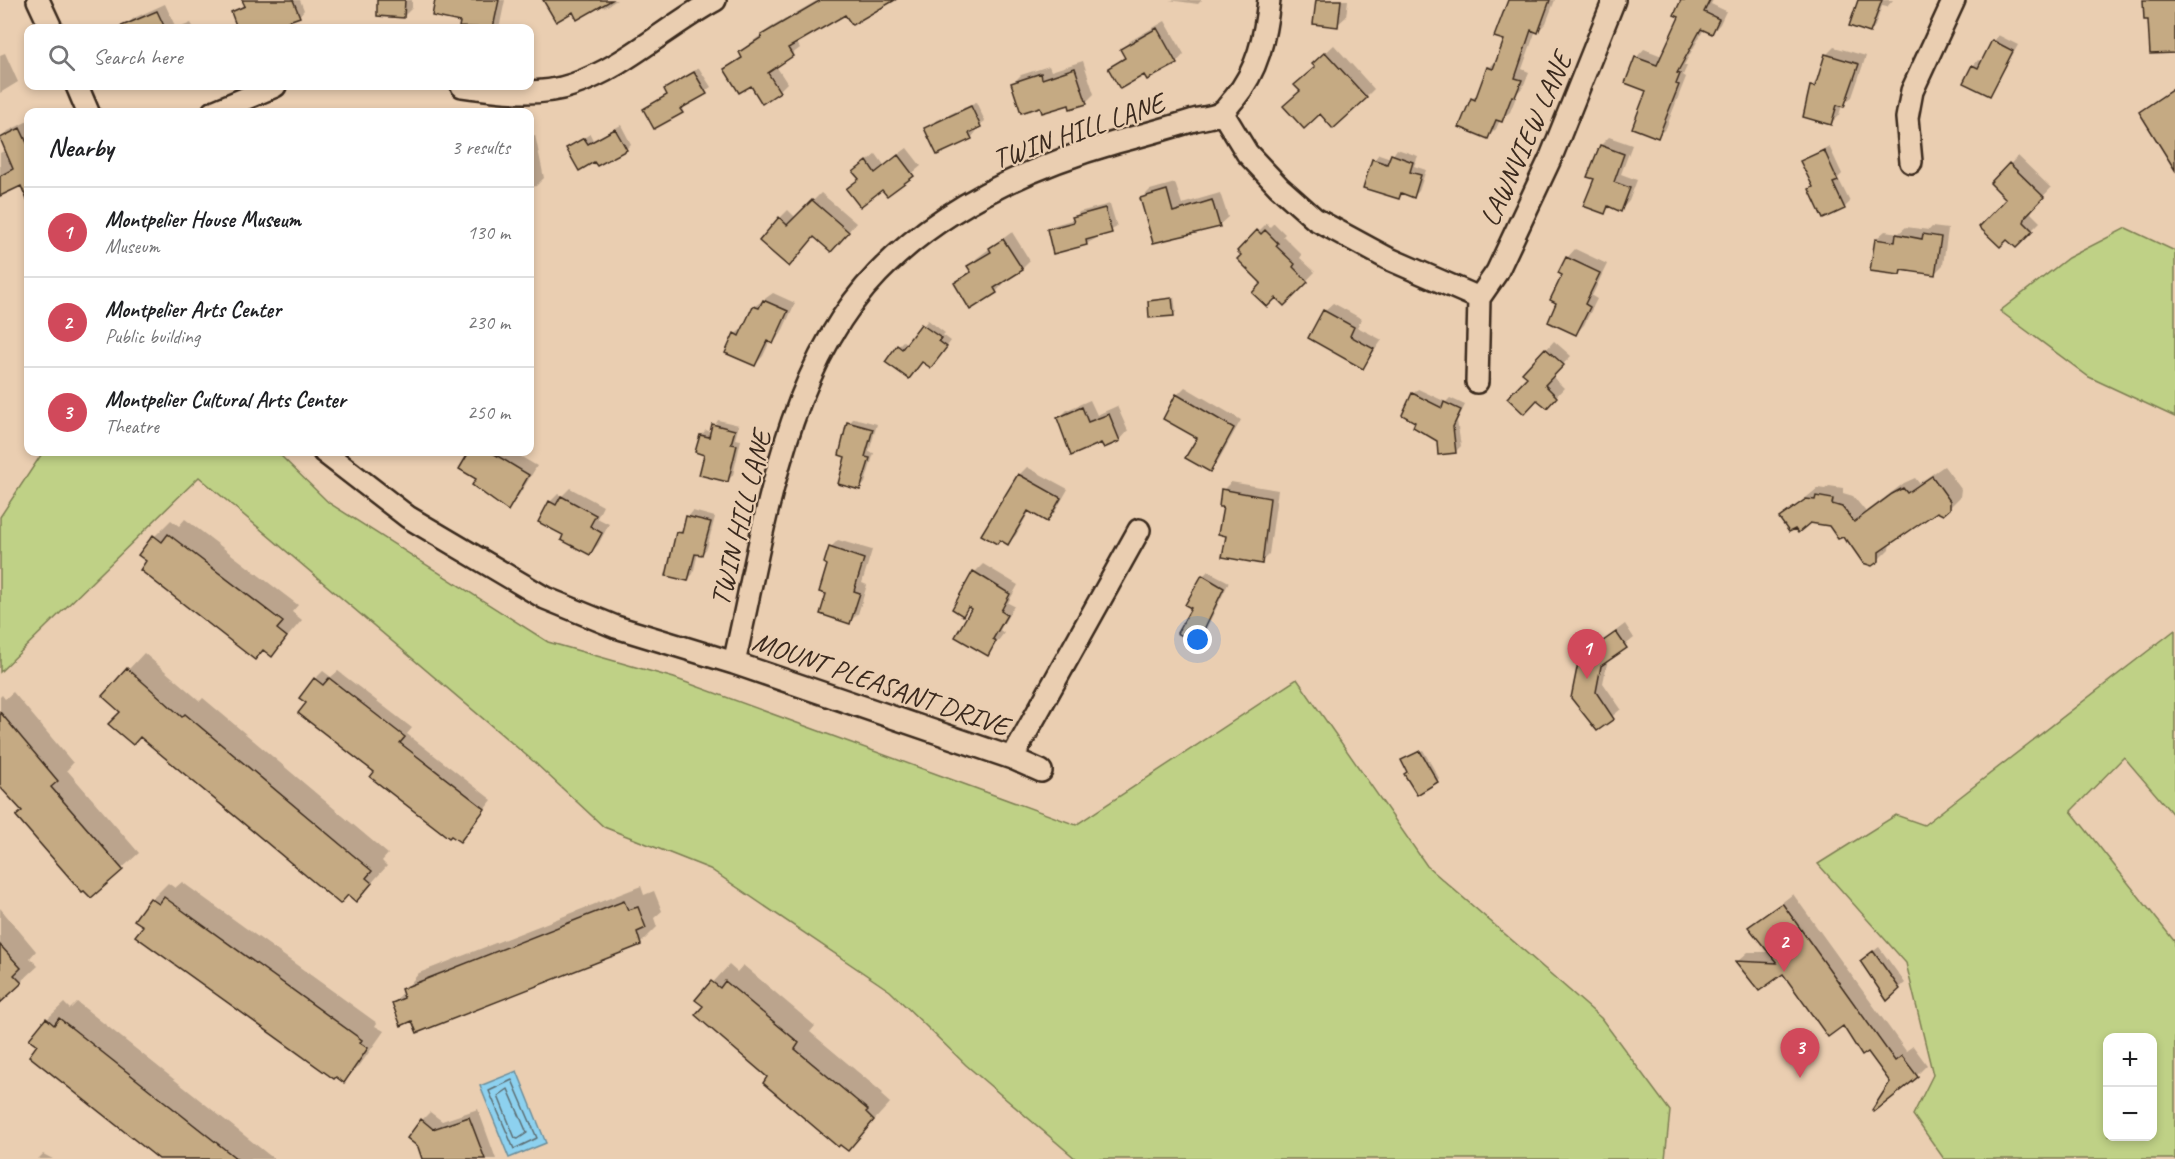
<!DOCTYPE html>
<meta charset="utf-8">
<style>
:root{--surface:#fff;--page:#f6f6f6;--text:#202124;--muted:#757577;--line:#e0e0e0;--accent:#d1495b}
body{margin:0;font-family:Caveat,sans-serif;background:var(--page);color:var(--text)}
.controls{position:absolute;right:18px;bottom:18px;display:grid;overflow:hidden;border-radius:12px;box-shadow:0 3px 9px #0003}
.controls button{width:54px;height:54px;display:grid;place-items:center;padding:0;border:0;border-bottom:2px solid var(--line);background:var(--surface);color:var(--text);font:30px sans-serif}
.you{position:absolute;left:1198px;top:640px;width:21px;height:21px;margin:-15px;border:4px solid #fff;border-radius:50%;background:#1a73e8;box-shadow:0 0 0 9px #1a73e833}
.badge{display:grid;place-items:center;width:39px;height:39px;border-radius:50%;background:var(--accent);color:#fff;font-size:20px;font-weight:700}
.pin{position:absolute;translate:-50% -50px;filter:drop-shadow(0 2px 3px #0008)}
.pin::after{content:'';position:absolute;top:32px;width:21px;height:18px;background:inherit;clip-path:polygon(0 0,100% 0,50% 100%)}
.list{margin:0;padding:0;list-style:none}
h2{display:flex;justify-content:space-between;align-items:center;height:78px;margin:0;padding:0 24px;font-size:26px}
h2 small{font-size:20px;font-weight:400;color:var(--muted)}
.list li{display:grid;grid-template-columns:39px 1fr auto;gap:18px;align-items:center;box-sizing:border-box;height:90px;padding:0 24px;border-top:2px solid var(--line)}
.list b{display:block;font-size:22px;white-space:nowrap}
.list p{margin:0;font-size:20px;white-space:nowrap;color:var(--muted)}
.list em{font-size:20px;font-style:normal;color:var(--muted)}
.icon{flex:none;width:33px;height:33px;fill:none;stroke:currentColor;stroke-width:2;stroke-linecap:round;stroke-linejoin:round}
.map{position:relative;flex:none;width:2175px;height:1159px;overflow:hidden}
.search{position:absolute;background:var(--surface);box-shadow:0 3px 9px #0003;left:24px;top:24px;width:510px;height:66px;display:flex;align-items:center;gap:15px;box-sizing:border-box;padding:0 21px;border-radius:12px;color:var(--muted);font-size:22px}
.panel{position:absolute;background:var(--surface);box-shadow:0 3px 9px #0003;left:24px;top:108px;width:510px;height:348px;border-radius:12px}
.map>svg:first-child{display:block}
.green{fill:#bfd186;stroke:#7d7e52;stroke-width:1.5;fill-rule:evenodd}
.water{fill:#8dd1ef;stroke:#6c8e9b;stroke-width:1.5}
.shadow{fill:#0003}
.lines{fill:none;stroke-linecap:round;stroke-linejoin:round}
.shore{stroke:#5c6d72;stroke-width:1.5}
.building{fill:#c5aa83;stroke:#3b2a1e;stroke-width:1.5}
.minor-casing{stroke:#3b2a1e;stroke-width:26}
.minor{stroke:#eaceb1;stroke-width:21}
.labels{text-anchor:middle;stroke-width:4.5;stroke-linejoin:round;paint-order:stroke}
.street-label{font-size:28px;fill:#3b2a1e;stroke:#eaceb1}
</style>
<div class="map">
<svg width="2175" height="1159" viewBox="0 0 2175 1159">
<rect width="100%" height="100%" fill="#eaceb1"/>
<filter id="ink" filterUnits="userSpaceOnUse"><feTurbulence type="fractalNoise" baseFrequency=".0167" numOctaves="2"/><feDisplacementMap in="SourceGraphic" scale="12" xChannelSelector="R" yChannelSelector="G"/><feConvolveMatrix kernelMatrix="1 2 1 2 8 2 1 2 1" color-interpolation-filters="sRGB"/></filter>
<g filter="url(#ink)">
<!-- green -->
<path class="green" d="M2126 228 2175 251V417L2089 377 2000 311 2068 258Z
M43 452H277L329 503 548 642 674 678 1076 825 1297 679 1427 866 1601 1018 1670 1111 1665 1159H1076L966 1065 890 991 710 869 604 827 533 761 199 477 0 672V517Z
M2175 630V817L2124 757 2071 811 2175 942V1159H1944L1913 1115 1933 1075 1906 963 1818 864 1896 815 1924 825ZM2108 1038H2152V1136H2108Z"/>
<!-- water -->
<path class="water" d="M517 1071 546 1143 509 1158 480 1086Z"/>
<!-- shadow -->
<path class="shadow" d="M244 0H300L304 10 299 16 239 28 233 12 246 4Z
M379 0H412V8L404 16Z
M437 0H505L500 24 495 28 461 26 462 21Z
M547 0H617L604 8 602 4 573 10Z
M818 0H892L846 13 796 41 800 48 776 66 787 83 780 90 765 66 751 84 725 69 742 56 740 53 748 45 770 28Z
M1169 0H1202L1198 4Z
M1318 0H1348L1346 17 1337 25Z
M1509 0H1555L1546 23 1538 31 1536 30 1522 69 1529 72 1523 87 1518 92 1510 112 1500 120 1496 129 1488 137 1472 99 1479 92 1489 68 1497 60 1506 39Z
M1682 0H1713L1711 4 1726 11 1720 24 1712 33 1704 29 1684 65 1687 66 1683 75 1686 77 1666 128 1658 136 1647 90 1636 58 1644 49 1662 56 1681 16Z
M1859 0H1893L1887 7 1882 6 1875 26 1870 32Z
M165 4 176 28H127L125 26 134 18Z
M1165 21 1184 54 1176 63 1110 68 1125 56 1122 49 1130 41Z
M191 23 194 28H179Z
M1998 35 2018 45 1990 95 1973 66 1978 60 1982 62Z
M1334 45 1374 89 1366 97 1320 112 1301 91 1316 67 1314 64Z
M1834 47 1866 56 1852 97 1842 105 1839 115 1831 123 1811 87 1819 79 1826 55Z
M5 53 18 82 0 93V55Z
M1083 61 1094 94 1086 102 1041 105 1013 83 1021 75 1049 66 1051 71Z
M699 68 711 87 686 104 682 112 644 109 668 93 666 89 671 84Z
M2175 87V167L2140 112Z
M976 102 985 121 974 129 976 132 971 138 926 128 931 123Z
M28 121V181L0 195V153L6 150 0 139 8 131Z
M621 125 631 144 626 149 595 160 568 148 590 134 593 140Z
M535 135 544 178 536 186 530 188V136Z
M1609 137 1632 145 1621 174 1637 180 1629 201 1621 210 1611 206 1605 212 1596 178 1589 176 1601 145Z
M1829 146 1842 174 1838 178 1850 202 1844 208 1811 189 1814 186 1802 161Z
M907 148 921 166 887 194 883 188 860 178 855 172 876 154 884 165Z
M1397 149 1418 156 1414 166 1426 170 1419 191 1414 196 1404 193 1399 198 1374 160 1379 154 1391 158Z
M2018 156 2051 188 2034 206 2031 213 2040 222 2016 246 2007 238 2008 199 1992 183Z
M1175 183 1182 204 1220 193 1228 217 1219 225 1180 237 1142 198 1150 190Z
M821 193 856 223 839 242 814 236 796 257 780 218 788 210 796 218Z
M1110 204 1117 227 1086 244 1049 230 1054 225 1075 219 1079 212Z
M1267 223 1270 227 1274 223 1285 234 1283 236 1302 255 1300 258 1315 272 1284 304 1263 283 1239 251Z
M1906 227 1929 230 1932 227 1948 229 1943 265 1935 273 1905 269 1900 274 1876 239 1885 231 1899 233Z
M1012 232 1030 261 1022 269 1003 281 1004 283 996 292 956 284 972 270 969 266 977 258Z
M1575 249 1607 264 1592 296 1597 299 1584 325 1576 333 1564 274 1567 258Z
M773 293 795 303 781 334 773 342 770 341 763 356 755 365 735 334 745 327 755 306Z
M1174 297 1176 312 1173 314 1149 301Z
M1333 303 1362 319 1357 327 1382 340 1363 367 1324 311Z
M928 320 945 333 943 335 951 341 936 361H923L909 377 898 346 903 341 908 344Z
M1554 341 1571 356 1552 376 1564 388 1547 406 1525 373Z
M1185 387 1241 420 1218 461 1210 470 1199 437 1177 395Z
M1418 389 1446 402 1450 398 1465 405 1457 421 1461 446 1456 451 1417 421 1413 394Z
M1090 400 1097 415 1117 406 1128 431 1120 440 1104 446 1102 441 1059 418 1067 410Z
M854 418 877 424 869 452 874 453 865 483 860 489 847 455 849 423Z
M718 420 739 425 735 439 741 440 733 475 728 480 706 453 701 435 706 430 711 432Z
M471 452H513L537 466 516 500 507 509 478 479 461 468Z
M1944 466 1961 489 1960 497 1949 508 1937 511 1890 543 1889 549 1878 560 1830 525 1781 518 1818 488 1825 489 1829 486 1843 488V493L1853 496 1866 512 1904 483 1915 478 1919 483Z
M1027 467 1068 489 1055 512 1047 520 1030 510 1016 535 1008 543 1019 475Z
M1231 482 1278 490 1269 554 1261 562 1227 535 1223 490Z
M570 488 603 506 597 518 609 524 598 545 590 553 565 535 550 502 558 494 562 496Z
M693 511 715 517 707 548 702 554 698 553 693 574 687 580 678 533 685 528 688 517Z
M185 519 298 605 292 612 302 620 272 655 264 649 255 658 148 561 155 536 171 520 179 526Z
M838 540 872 550 862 583 867 585 858 614 849 622 828 593 830 548Z
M983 564 1018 585 1008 603 1014 606 1000 630 1004 633 988 654 973 608 970 607 962 614 954 609 975 572Z
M1208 571 1229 582 1202 637 1197 642 1193 608 1203 576Z
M1625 624 1634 638 1608 659 1603 683 1621 709 1597 729 1580 658Z
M144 653 200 701 203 698 388 854 382 861 387 866 356 900 122 711 128 670Z
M323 671 331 677 338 671 412 728 407 734 492 800 460 840 376 772 308 703 315 679Z
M13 692 73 763 67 770 139 853 91 896 0 783V697L2 695 5 699Z
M1423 750 1439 778 1437 781 1408 772 1405 759Z
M182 882 377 1023 375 1026 384 1031 360 1065 344 1081 145 925 152 899 168 883 175 888Z
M641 886 644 895 654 891 662 911 654 918 657 927 641 943 418 1031 413 1019 394 1003 419 973Z
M1793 894 1906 1051 1913 1046 1927 1065 1917 1075 1891 1082 1869 1050 1844 1023 1783 972 1737 962 1748 952H1771L1750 927Z
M0 908 36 951 30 958 38 966 3 999 0 995Z
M1879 947 1905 983 1887 999 1867 956Z
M729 965 737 972 743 965 815 1026 810 1032 883 1093 881 1095 890 1103 848 1149 769 1077 698 999Z
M77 1002 274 1159H161L39 1045 47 1019 64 1003 70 1009Z
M478 1109 496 1159H424L422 1120 430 1112 442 1121Z
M43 1154 53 1159H38Z"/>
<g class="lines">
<!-- shore -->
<path class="shore" d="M512 1080 537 1138 514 1149 489 1091Z
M508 1089 527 1133 518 1139 515 1138 498 1096Z"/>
</g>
<!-- building -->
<path class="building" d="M242 0H293L300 17 269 28 266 23 250 28H237L231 12 245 6Z
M377 0H405L404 18 377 16Z
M435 0H499L493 28 459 27 460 22 432 16Z
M543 0H612L577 20 573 12 556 22Z
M821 0H895L852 25 845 15 788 48 793 56 768 73 780 92 762 104 751 86 739 93 724 69 742 58 739 52 762 37 761 35Z
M1316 0H1341L1338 27 1313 24Z
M1508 0H1550L1538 33 1531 30 1515 78 1522 80 1515 97 1512 96 1502 122 1496 120 1488 139 1459 127 1471 98 1475 100 1487 67 1493 69 1504 40 1494 37Z
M1681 0H1710L1704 12 1719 19 1712 34 1701 29 1677 73 1680 74 1676 84 1679 85 1658 138 1632 128 1646 91 1625 83 1635 57 1657 65 1679 17 1674 15Z
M1858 0H1882L1870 33 1849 26Z
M2143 0H2175V53L2150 54 2148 20H2144Z
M157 11 165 28H117Z
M1157 28 1177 64 1147 80 1144 75 1120 89 1108 68 1125 58 1120 49Z
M1992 40 2013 51 1990 96 1963 83 1972 65 1978 68Z
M1325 52 1367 98 1333 129 1320 114 1304 129 1283 106 1300 91 1294 85 1315 67 1312 64Z
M1825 54 1859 64 1844 107 1837 105 1831 125 1803 117 1810 86 1815 87Z
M1075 68 1087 104 1070 109 1069 105 1042 113 1040 107 1021 113 1011 83 1041 73 1042 79Z
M694 72 707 94 680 109 683 113 654 129 643 109 667 95 664 89Z
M2175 88V170L2139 112Z
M971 106 981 127 969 133 972 139 937 155 924 128Z
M20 128 28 145V202L21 186 0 196V176L13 169 0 138Z
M615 129 627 150 597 166 594 162 579 171 566 148 584 138 588 144Z
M1600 145 1624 154 1614 182 1630 188 1621 212 1608 206 1605 214 1583 206 1594 179 1587 177Z
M1824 150 1838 181 1833 183 1845 209 1823 219 1809 189 1813 187 1800 161Z
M1391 154 1413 162 1410 172 1421 175 1414 198 1401 193 1399 199 1363 188 1372 159 1387 164Z
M898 155 914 176 887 196 882 190 860 207 846 189 859 179 853 172 867 161 875 173Z
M2009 163 2044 197 2026 216 2024 222 2033 231 2016 248 2007 240 2000 247 1979 227 2006 199 1990 183Z
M1167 190 1173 212 1212 200 1220 227 1153 243 1140 198Z
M812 200 849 232 831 252 814 237 789 267 759 241 779 217 787 225Z
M1105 208 1112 233 1086 240 1087 245 1053 254 1047 229 1074 222 1072 217Z
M1257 230 1261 234 1265 230 1278 243 1276 246 1295 264 1293 267 1308 282 1284 306 1276 298 1267 307 1252 293 1261 283 1237 259 1241 255 1237 251Z
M1896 234 1922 239 1923 234 1941 237 1935 275 1901 270 1900 275 1870 271 1875 239 1895 242Z
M1003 239 1023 270 994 288 997 293 970 310 954 283 971 272 967 266 991 252 989 248Z
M1566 257 1600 273 1585 304 1590 307 1576 335 1548 322 1556 303 1550 300 1562 275 1558 273Z
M1172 298 1174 316 1149 318 1148 301Z
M763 300 788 311 773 344 767 341 755 366 725 353 734 333 739 336 753 306 759 308Z
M1323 310 1354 327 1350 336 1374 349 1363 369 1308 338Z
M921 324 941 338 939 341 947 347 931 368 922 362 909 379 885 362 897 345 902 349Z
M1545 348 1564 365 1545 385 1557 397 1547 408 1537 400 1524 414 1507 398 1527 377 1522 373Z
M1412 393 1442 408 1444 402 1461 410 1453 427 1456 453 1438 455 1437 441 1413 427 1415 422 1402 415Z
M1176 394 1234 428 1210 472 1185 458 1197 438 1163 419Z
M1082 407 1088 422 1109 414 1120 441 1104 448 1101 443 1071 456 1057 418Z
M847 422 873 429 865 457 870 458 860 490 838 484 845 457 839 455Z
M712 424 735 430 731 444 737 445 728 482 699 475 704 455 695 452 700 435 709 437Z
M469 452H491L529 475 508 511 472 485 476 479 459 469Z
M1018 474 1061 498 1047 522 1028 511 1008 545 1000 540 997 544 981 535Z
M1932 476 1950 501V509L1943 515 1937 512 1879 552V561L1872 566 1863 563 1847 540 1846 542 1843 537 1838 539 1829 526 1810 523 1798 533 1795 529 1789 532 1779 518 1806 499 1815 500 1816 496 1833 499 1832 504 1842 507 1854 522 1892 494 1903 488 1907 493Z
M1221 489 1270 498 1262 564 1222 557 1226 536 1218 534 1223 507H1219Z
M561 496 596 515 590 526 602 533 590 555 561 540 563 535 538 522 549 501 556 505Z
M686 516 711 522 702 555 695 554 688 581 666 576 676 532 682 533Z
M168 534 283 622 277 629 287 637 272 657 263 650 255 660 140 570 146 561 138 555 153 535 162 542Z
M829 547 864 559 854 591 860 593 850 624 820 614 826 594 819 592 827 565 824 563Z
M973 571 1010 594 1001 611 1007 615 993 639 996 641 988 656 955 637 971 609 968 607 963 616 952 609Z
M1202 575 1224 588 1197 644 1177 633 1191 608 1185 605Z
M1616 632 1627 648 1601 666 1596 692 1614 719 1597 731 1571 698 1579 658Z
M127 668 182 717 185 714 372 871 366 878 372 883 356 902 348 895 340 904 140 737 133 745 108 724 120 712 102 696Z
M314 678 323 685 329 678 405 737 400 743 485 809 460 842 451 836 449 838 370 777 374 772 298 713 306 703 299 698Z
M0 712 58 781 51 787 123 870 91 898 84 891 82 892 16 816 22 811 0 787Z
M1420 751 1438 782 1417 795 1404 774 1407 772 1401 760Z
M164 897 362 1040 360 1043 368 1048 344 1083 336 1077 334 1079 135 936 143 926 134 920 150 898 159 904Z
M624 901 628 910 638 907 646 928 637 932 641 945 417 1033 412 1021 401 1026 392 1003 404 998 401 989Z
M1782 903 1895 1061 1902 1056 1918 1077 1874 1112 1872 1110 1890 1082 1868 1052 1862 1056 1843 1026 1828 1037 1783 974 1759 991 1735 961 1777 963 1748 927Z
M0 945 21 968 14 975 22 983 0 1003Z
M1873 951 1900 989 1887 1001 1860 961Z
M711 981 720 988 725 981 799 1043 795 1049 868 1110 866 1112 874 1120 848 1151 840 1145 838 1147 763 1083 767 1077 695 1015 703 1006 695 1000Z
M46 1018 54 1025 59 1018 237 1159H159L29 1056 37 1045 29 1039Z
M469 1117 485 1159H422L418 1147 407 1138 421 1119 433 1129Z"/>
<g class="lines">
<defs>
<path id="minor" d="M38 0 51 28
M77 86 88 112
M462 86C497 91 538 97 572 85 624 68 667 26 715 0
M213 112 275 86
M1222 112 1247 153 1279 187 1315 219 1387 258 1479 298
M1911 162 1907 118 1912 91 1954 0
M1479 298 1497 272 1551 157 1614 0
M1477 382 1479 298
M324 452 408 517 545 598 616 627 734 663 1012 758 1041 771
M734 663C764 534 782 372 878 273 943 206 1029 167 1117 142 1143 135 1169 128 1194 120 1202 118 1214 117 1221 113 1226 110 1230 103 1234 99 1258 70 1265 37 1269 0
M1012 758 1139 530"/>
</defs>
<!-- minor casing -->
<use href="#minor" class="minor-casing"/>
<!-- minor -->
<use href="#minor" class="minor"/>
</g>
</g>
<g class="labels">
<!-- street labels -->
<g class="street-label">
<text transform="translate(1078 130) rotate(-19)" y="10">TWIN HILL LANE</text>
<text transform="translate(1525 139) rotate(-66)" y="10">LAWNVIEW LANE</text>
<text transform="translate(740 518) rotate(-76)" y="10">TWIN HILL LANE</text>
<text transform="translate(881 683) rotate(19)" y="10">MOUNT PLEASANT DRIVE</text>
</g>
</g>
</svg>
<div class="controls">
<button>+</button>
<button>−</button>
</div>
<div class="you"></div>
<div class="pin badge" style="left:1587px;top:679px">1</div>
<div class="pin badge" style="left:1784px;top:972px">2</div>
<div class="pin badge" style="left:1800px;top:1078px">3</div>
<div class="search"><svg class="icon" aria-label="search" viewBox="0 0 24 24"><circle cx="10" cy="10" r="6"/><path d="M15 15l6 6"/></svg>Search here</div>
<section class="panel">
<h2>Nearby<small>3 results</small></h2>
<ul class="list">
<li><span class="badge">1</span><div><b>Montpelier House Museum</b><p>Museum</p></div><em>130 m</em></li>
<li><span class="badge">2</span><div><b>Montpelier Arts Center</b><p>Public building</p></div><em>230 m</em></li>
<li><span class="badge">3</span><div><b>Montpelier Cultural Arts Center</b><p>Theatre</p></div><em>250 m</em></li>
</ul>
</section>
</div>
